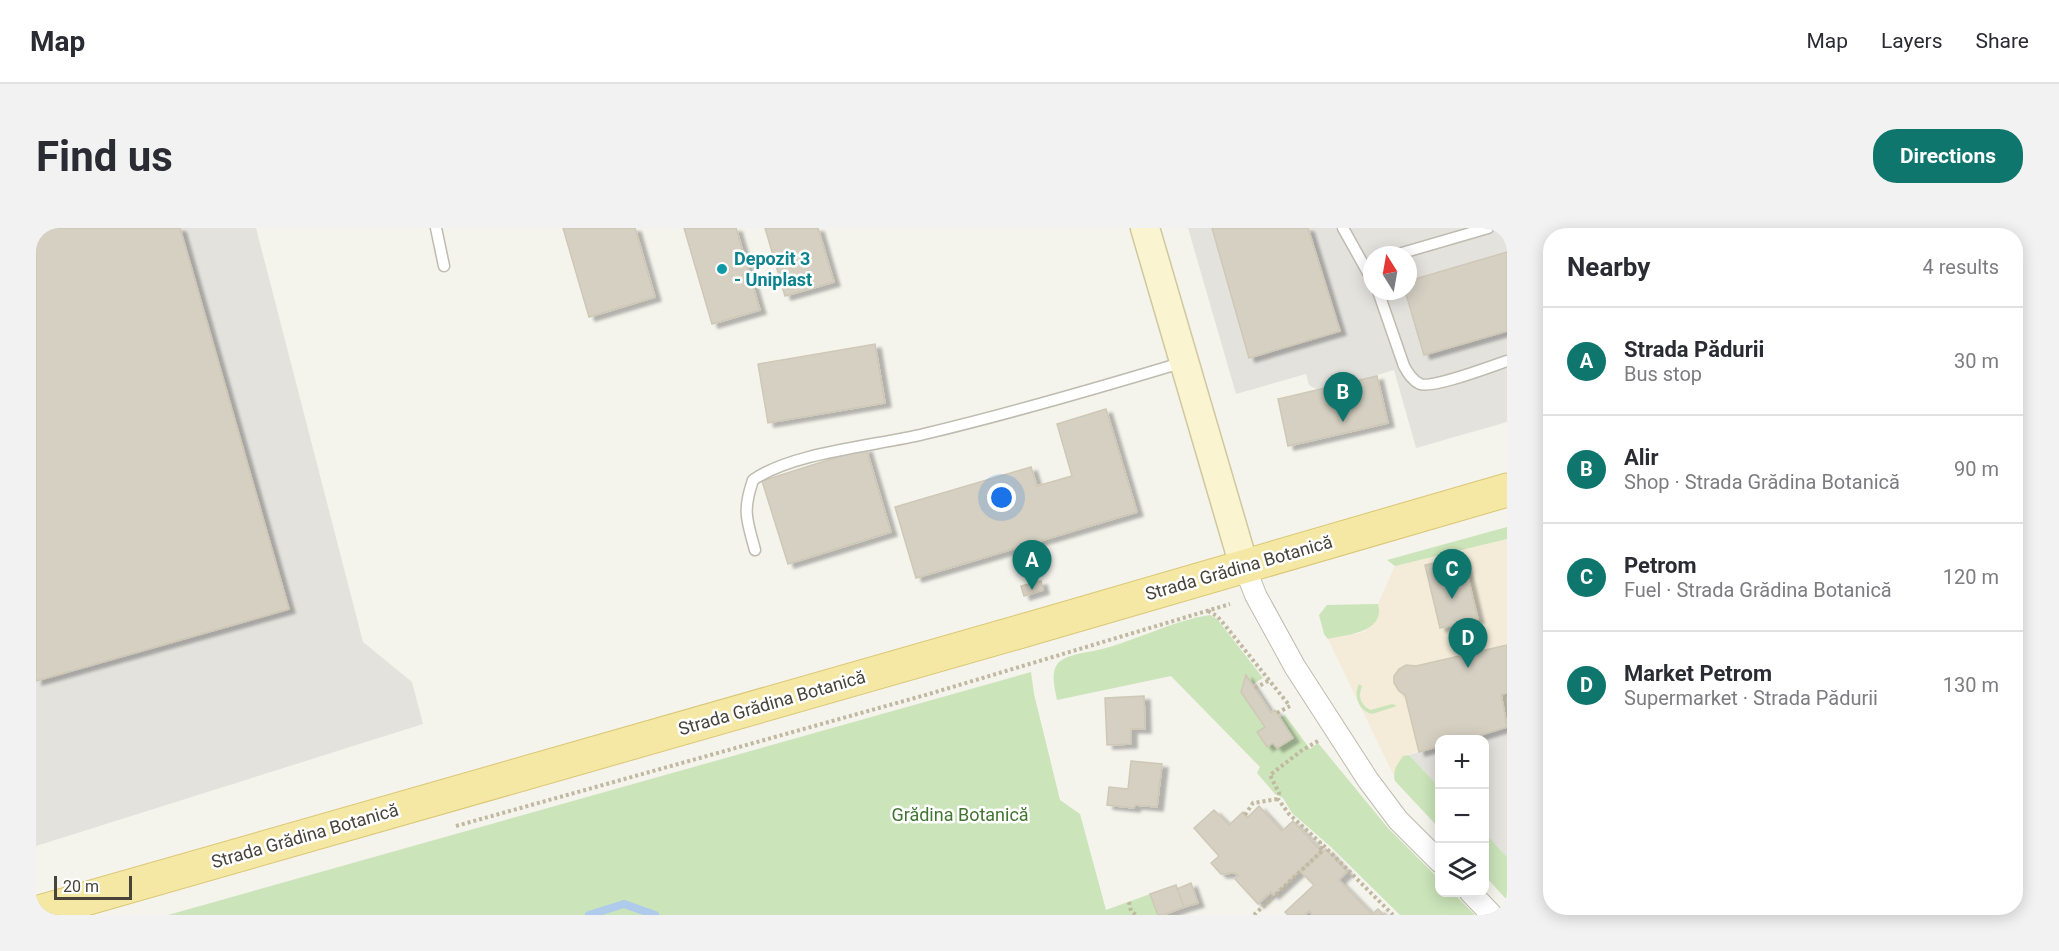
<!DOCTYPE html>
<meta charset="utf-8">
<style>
:root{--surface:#fff;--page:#f2f2f3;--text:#2b2b33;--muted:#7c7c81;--line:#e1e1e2;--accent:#0f766e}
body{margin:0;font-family:Roboto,sans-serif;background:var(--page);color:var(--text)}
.controls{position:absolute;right:18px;bottom:18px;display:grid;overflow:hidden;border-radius:12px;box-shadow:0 3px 15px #0003}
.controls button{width:54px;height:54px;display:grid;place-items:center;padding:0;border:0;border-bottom:2px solid var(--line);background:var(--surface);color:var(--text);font:30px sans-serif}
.compass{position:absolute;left:1327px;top:18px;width:54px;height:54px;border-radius:50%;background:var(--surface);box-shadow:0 3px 15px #0003;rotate:349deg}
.scale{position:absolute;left:18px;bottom:15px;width:78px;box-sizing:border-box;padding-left:6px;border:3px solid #48443a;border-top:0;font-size:16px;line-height:21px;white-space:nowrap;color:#48443a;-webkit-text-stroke:4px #fff;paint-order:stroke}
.you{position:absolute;left:966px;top:270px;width:21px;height:21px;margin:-15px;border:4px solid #fff;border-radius:50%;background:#1a73e8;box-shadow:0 0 0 9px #1a73e833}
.badge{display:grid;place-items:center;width:39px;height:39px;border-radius:50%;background:var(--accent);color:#fff;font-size:20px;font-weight:700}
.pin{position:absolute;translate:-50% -50px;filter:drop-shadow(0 2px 3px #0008)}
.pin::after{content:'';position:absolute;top:32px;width:21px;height:18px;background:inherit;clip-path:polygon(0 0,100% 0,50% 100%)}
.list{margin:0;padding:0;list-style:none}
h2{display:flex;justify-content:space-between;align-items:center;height:78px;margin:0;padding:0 24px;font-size:26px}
h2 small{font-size:20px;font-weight:400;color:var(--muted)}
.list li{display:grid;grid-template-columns:39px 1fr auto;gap:18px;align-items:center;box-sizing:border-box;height:108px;padding:0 24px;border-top:2px solid var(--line)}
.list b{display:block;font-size:22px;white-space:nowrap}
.list p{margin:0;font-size:20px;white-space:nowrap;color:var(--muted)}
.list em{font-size:20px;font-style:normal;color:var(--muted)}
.icon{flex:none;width:33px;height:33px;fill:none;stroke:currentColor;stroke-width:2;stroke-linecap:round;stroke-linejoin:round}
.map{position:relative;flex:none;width:1471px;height:687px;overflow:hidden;border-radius:24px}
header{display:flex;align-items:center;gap:36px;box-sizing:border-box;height:84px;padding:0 30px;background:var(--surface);border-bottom:2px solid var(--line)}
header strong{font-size:28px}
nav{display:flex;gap:33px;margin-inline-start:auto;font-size:21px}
.intro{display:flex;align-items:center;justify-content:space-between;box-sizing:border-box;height:144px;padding:0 36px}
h1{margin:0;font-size:42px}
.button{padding:15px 27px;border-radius:24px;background:var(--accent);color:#fff;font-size:21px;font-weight:700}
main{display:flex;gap:36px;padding:0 36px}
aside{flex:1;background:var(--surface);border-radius:24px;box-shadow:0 3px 15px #0003}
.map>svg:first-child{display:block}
.commercial{fill:#f4ecd9}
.industrial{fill:#e4e2dd;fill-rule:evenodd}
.green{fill:#cbe4b9}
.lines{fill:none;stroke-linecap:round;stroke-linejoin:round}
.stream{stroke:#aecbeb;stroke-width:8}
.building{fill:#d5d0c2;stroke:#cfc8b6;stroke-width:1.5;filter:url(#shadow)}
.lane-casing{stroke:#bfbbaf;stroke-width:13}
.street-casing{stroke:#bfbbaf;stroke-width:23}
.secondary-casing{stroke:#cfc89f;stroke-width:31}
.primary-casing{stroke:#dac774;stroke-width:35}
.path{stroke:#c0b8a1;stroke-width:4;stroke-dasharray:3 3;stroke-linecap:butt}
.lane{stroke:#fff;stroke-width:10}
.street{stroke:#fff;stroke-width:21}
.secondary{stroke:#faf5d0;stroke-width:28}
.primary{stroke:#f5e8a4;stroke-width:33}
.culture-dot{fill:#0f9aa8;stroke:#fff;stroke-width:2}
.labels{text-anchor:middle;stroke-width:5;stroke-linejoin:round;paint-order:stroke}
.culture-label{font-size:18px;font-weight:bold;fill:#0d838f;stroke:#fff;text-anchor:start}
.street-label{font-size:18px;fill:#48443a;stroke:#fff}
.park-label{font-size:18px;fill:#437532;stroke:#fff}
</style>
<header>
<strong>Map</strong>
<nav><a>Map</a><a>Layers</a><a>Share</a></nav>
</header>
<div class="intro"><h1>Find us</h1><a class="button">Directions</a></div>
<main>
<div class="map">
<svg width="1471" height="687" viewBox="0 0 1471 687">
<defs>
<filter id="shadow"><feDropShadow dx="6" dy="4" stdDeviation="1.5" flood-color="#0004"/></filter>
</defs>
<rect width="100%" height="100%" fill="#f4f3ec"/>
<!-- commercial -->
<path class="commercial" d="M1471 311V499L1429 511 1404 512 1403 518 1367 528 1357 546 1292 411 1328 404 1341 391 1343 380 1342 376 1359 338Z"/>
<!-- industrial -->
<path class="industrial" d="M0 0H220L327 414 376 454 387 496 0 618Z
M1152 0H1471V194L1380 220 1358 142 1285 164 1273 157 1270 146 1200 166ZM1336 27H1372V63H1336Z
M1471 499V629L1449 605 1448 512H1429Z
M1403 518V559L1373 527Z"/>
<!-- green -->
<path class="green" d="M1471 299V311L1359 338 1351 332Z
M1342 376C1350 404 1311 407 1292 411L1288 406 1283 387 1291 377Z
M1174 387 1181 391 1227 450 1217 456 1210 448 1206 464 1229 499 1231 519 1237 515 1241 520 1257 510 1244 490 1249 487 1274 521 1282 515 1352 600 1403 651 1404 664 1417 665 1439 687H1364L1295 619 1256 585 1247 570 1239 566 1221 545 1224 539 1135 448 1021 472C1019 461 1014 445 1022 435 1031 426 1050 425 1062 422 1100 413 1135 393 1174 387Z
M995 444 998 466 1024 572 1044 586 1070 682 1114 666 1122 687H132Z
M1323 456 1326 458C1322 469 1324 476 1334 482L1356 476 1361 478 1336 486C1323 483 1317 468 1323 456Z
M1373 527 1403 559V600L1359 553C1356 543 1361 537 1367 528Z
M1449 605 1471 629V672L1449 648Z"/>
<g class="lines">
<!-- stream -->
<path class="stream" d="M553 687 588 676 619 687"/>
</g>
<!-- building -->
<path class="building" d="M0 0H144L253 381 0 453Z
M527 0H599L619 69 553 89Z
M648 0H700L724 82 676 96Z
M729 0H782L798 54 749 68Z
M1176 0H1272L1304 103 1213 130Z
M1471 24V103L1388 127 1369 63H1372V53Z
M839 116 849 175 732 195 722 136Z
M1341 148 1352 195 1252 218 1242 171Z
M1070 181 1101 284 880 350 859 279 995 239 1001 258 1036 248 1021 196Z
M830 220 855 304 752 336 726 253Z
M1427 329 1442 391 1404 400 1389 337Z
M1005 353 1007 362 988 368 985 358Z
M1471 417V465L1465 466 1471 499 1429 512H1404V518L1383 524 1369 467 1363 463 1358 455V448L1363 441 1370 437 1380 438Z
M1210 447 1235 485 1239 482 1257 510 1241 520 1237 515 1231 519 1221 504 1229 499 1205 464Z
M1108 468 1109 501H1095V516L1071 517 1069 470Z
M1095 533 1126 536 1121 579 1099 577 1098 580 1071 577 1073 559 1092 561Z
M1223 578 1246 603 1257 593 1285 623 1237 667 1235 664 1222 676 1199 651 1202 647 1198 645 1185 646 1175 635 1183 628 1158 600 1178 582 1193 597 1207 584 1211 590Z
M1290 621 1311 644 1303 652 1336 686 1342 681 1348 687H1277L1273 683 1268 687H1252L1249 684 1278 657 1265 644Z
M1155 655 1162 675 1148 679 1141 661Z
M1140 657 1148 679 1127 687H1122L1114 666Z"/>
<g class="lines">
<defs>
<path id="lane" d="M400 0 408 38
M1307 0 1336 52
M1359 27 1452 0
M1342 63 1368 138C1372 145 1376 152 1384 156 1396 161 1456 138 1471 133
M719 322C711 292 706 284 717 252 757 224 839 218 888 206 976 185 1062 160 1148 134"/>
<path id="street" d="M1208 338 1220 368 1259 439 1332 552 1362 592 1404 634
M1434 664 1456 687"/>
<path id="secondary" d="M1109 0 1208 338"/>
<path id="primary" d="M0 685 1000 399 1471 262"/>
</defs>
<!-- lane casing -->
<use href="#lane" class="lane-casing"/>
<!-- street casing -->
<use href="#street" class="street-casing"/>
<!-- secondary casing -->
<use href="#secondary" class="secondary-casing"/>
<!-- primary casing -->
<use href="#primary" class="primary-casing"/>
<!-- path -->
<path class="path" d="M1172 383 1181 388 1188 396 1253 477
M1219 460 1234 452
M1241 485 1254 478
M1282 513 1265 523 1234 547 1243 565 1242 571 1253 586 1289 619 1357 687
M1209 587 1217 575 1242 571
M420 598 893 466 1194 376
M1093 674 1095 683 1100 687
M1218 687 1287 622 1284 619V614"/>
<!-- lane -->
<use href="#lane" class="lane"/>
<!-- street -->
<use href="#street" class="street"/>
<!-- secondary -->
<use href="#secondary" class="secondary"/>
<!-- primary -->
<use href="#primary" class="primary"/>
</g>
<!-- markers -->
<circle class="culture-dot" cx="686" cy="41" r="6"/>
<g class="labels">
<!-- culture labels -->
<g class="culture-label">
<text x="698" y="37">Depozit 3<tspan x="698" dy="21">- Uniplast</tspan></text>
</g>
<!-- street labels -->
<g class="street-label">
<text transform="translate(1203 340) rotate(-16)" y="6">Strada Grădina Botanică</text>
<text transform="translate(736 475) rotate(-16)" y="6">Strada Grădina Botanică</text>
<text transform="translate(269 608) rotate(-16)" y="6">Strada Grădina Botanică</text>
</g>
<!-- park labels -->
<g class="park-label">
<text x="924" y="593">Grădina Botanică</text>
</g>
</g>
</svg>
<div class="controls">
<button>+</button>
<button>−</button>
<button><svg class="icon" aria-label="layers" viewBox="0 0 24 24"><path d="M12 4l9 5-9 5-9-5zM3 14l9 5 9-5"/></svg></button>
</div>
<svg class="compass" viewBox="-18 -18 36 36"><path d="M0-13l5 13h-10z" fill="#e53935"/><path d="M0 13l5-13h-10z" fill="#7c7c81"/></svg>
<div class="scale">20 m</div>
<div class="you"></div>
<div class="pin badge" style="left:996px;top:362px">A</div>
<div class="pin badge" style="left:1307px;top:194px">B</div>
<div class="pin badge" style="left:1416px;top:371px">C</div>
<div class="pin badge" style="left:1432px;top:440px">D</div>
</div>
<aside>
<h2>Nearby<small>4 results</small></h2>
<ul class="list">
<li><span class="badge">A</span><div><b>Strada Pădurii</b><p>Bus stop</p></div><em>30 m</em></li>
<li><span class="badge">B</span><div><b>Alir</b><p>Shop · Strada Grădina Botanică</p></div><em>90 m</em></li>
<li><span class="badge">C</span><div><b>Petrom</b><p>Fuel · Strada Grădina Botanică</p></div><em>120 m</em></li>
<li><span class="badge">D</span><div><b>Market Petrom</b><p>Supermarket · Strada Pădurii</p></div><em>130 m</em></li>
</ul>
</aside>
</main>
